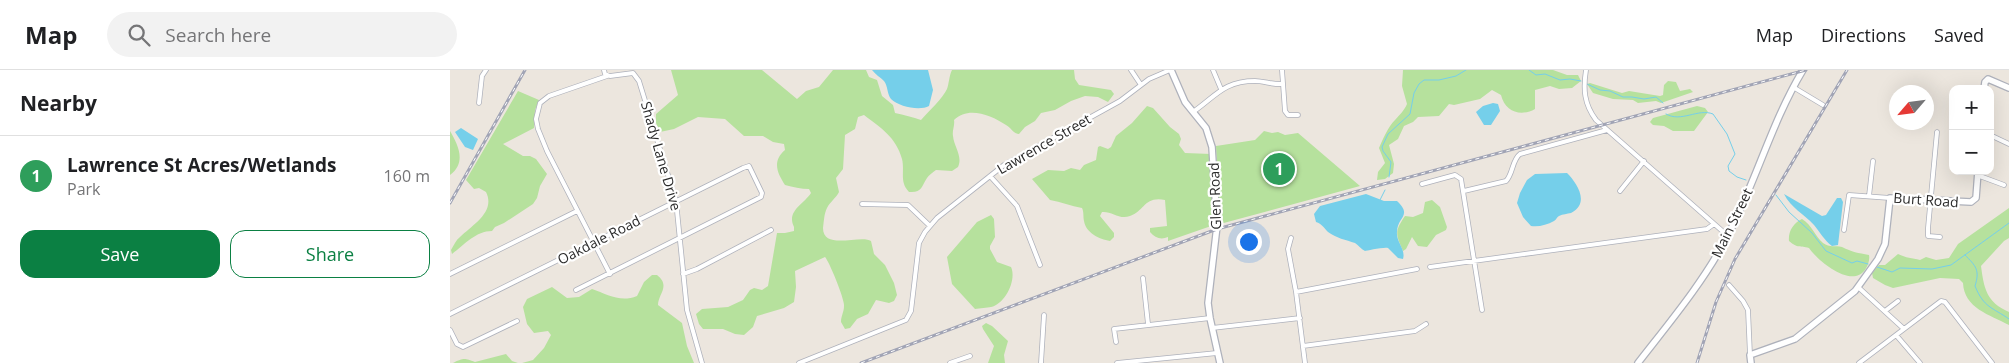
<!DOCTYPE html>
<meta charset="utf-8">
<style>
:root{--surface:#fff;--page:#f2f2f2;--text:#202124;--muted:#757577;--line:#e0e0e0;--accent:#0b8043}
body{margin:0;font-family:"Open Sans",sans-serif;background:var(--page);color:var(--text)}
.controls{position:absolute;right:15px;top:15px;display:grid;overflow:hidden;border-radius:10px;box-shadow:0 5px 20px #0002}
.controls button{width:45px;height:45px;display:grid;place-items:center;padding:0;border:0;border-bottom:1px solid var(--line);background:var(--surface);color:var(--text);font:25px sans-serif}
.compass{position:absolute;left:1439px;top:15px;width:45px;height:45px;border-radius:50%;background:var(--surface);box-shadow:0 5px 20px #0002;rotate:242deg}
.you{position:absolute;left:798px;top:171px;width:18px;height:18px;margin:-12px;border:4px solid #fff;border-radius:50%;background:#1a73e8;box-shadow:0 0 0 8px #1a73e833}
.badge{display:grid;place-items:center;width:32px;height:32px;border-radius:50%;background:var(--accent);color:#fff;font-size:16px;font-weight:700}
.pin{position:absolute;translate:-50% -50%;border:2px solid #fff;box-shadow:0 1px 5px #0006}
.list{margin:0;padding:0;list-style:none}
h2{display:flex;justify-content:space-between;align-items:center;height:65px;margin:0;padding:0 20px;font-size:21px}
h2 small{font-size:16px;font-weight:400;color:var(--muted)}
.list li{display:grid;grid-template-columns:32px 1fr auto;gap:15px;align-items:center;box-sizing:border-box;height:80px;padding:0 20px;border-top:1px solid var(--line)}
.list b{display:block;font-size:19px;white-space:nowrap}
.list p{margin:0;font-size:16px;white-space:nowrap;color:var(--muted)}
.list em{font-size:16px;font-style:normal;color:var(--muted)}
.actions{display:flex;gap:10px;padding:15px 20px}
.actions a{flex:1;padding:11px 0;border:1px solid var(--accent);border-radius:15px;text-align:center;font-size:18px;color:var(--accent)}
.actions .main{background:var(--accent);color:#fff}
.icon{flex:none;width:28px;height:28px;fill:none;stroke:currentColor;stroke-width:2;stroke-linecap:round;stroke-linejoin:round}
.map{position:relative;flex:none;width:1559px;height:293px;overflow:hidden}
header{display:flex;align-items:center;gap:30px;box-sizing:border-box;height:70px;padding:0 25px;background:var(--surface);border-bottom:1px solid var(--line)}
header strong{font-size:24px}
nav{display:flex;gap:28px;margin-inline-start:auto;font-size:18px}
.search{width:350px;height:45px;background:var(--page);display:flex;align-items:center;gap:12px;box-sizing:border-box;padding:0 18px;border-radius:28px;color:var(--muted);font-size:19px}
main{display:flex}
aside{flex:1;background:var(--surface)}
.map>svg:first-child{display:block}
.green{fill:#b6e19d}
.water{fill:#75cfea}
.lines{fill:none;stroke-linecap:round;stroke-linejoin:round}
.stream{stroke:#75cfea;stroke-width:1}
.street-casing{stroke:#aeb1bb;stroke-width:5.5}
.secondary-casing{stroke:#aeb1bb;stroke-width:8}
.street{stroke:#fff;stroke-width:4}
.secondary{stroke:#fff;stroke-width:5.5}
.rail-casing{stroke:#a1a4b5;stroke-width:3}
.rail{stroke:#fff;stroke-width:1;stroke-dasharray:4;stroke-linecap:butt}
.labels{text-anchor:middle;stroke-width:4.5;stroke-linejoin:round;paint-order:stroke}
.street-label{font-size:14px;fill:#2b2b2b;stroke:#fff}
</style>
<header>
<strong>Map</strong>
<div class="search"><svg class="icon" aria-label="search" viewBox="0 0 24 24"><circle cx="10" cy="10" r="6"/><path d="M15 15l6 6"/></svg>Search here</div>
<nav><a>Map</a><a>Directions</a><a>Saved</a></nav>
</header>
<main>
<aside>
<h2>Nearby<small></small></h2>
<ul class="list">
<li><span class="badge" style="background:#2e9e5b">1</span><div><b>Lawrence St Acres/Wetlands</b><p>Park</p></div><em>160 m</em></li>
</ul>
<div class="actions"><a class="main">Save</a><a>Share</a></div>
</aside>
<div class="map">
<svg width="1559" height="293" viewBox="0 0 1559 293">
<rect width="100%" height="100%" fill="#ece6de"/>
<!-- green -->
<path class="green" d="M221 0H312L347 29 356 21 369 17 383 0H416L419 7 427 10 432 26 443 35 445 43C454 45 463 47 471 50 478 42 493 28 497 19 499 14 499 6 502 0H624L625 9 629 15 661 20 664 24 658 32 648 27 635 26 621 31 605 40 591 43 585 51 575 57 569 64C562 63 562 58 556 55 541 45 518 36 504 50 505 56 502 60 503 66 504 77 513 86 508 97L502 101 486 100C483 102 479 105 477 108 471 117 472 123 459 122 449 112 455 101 452 89 446 67 431 58 414 45L408 47 405 59 395 65 393 99 386 108 389 122C386 128 380 132 377 138 374 144 374 151 373 158 373 181 411 164 421 171L424 184 435 195 444 213 447 225 444 231 439 233 426 230 418 244 407 249 400 258 395 259 391 252C391 246 394 242 394 236 395 230 379 191 375 187L345 201 346 217 344 232 334 238 307 246 303 257 294 265 285 264 273 259H253L249 254 246 244 252 239 278 237 293 230 300 220 304 218 312 220 318 216 327 163H335L344 161V157C336 141 354 134 361 123L359 119C351 119 343 117 335 115 327 103 322 91 335 80L334 74 323 72 313 66H294L275 49 248 47 224 59 210 62 206 53V44L228 25Z
M953 0H1103L1117 5H1128L1131 11 1122 18 1109 19 1100 16 1085 20V39C1071 47 1055 42 1051 25L1042 20 1030 29 1004 35 999 34 989 46 968 47 963 52 954 56 948 69 939 75 944 94 943 103 935 109 927 110 928 102 935 93 929 78C933 69 938 57 945 50 950 44 954 41 957 34L952 16Z
M1218 11 1226 12 1230 21 1240 19 1243 22 1211 33 1206 31 1188 33 1183 30 1163 29 1143 23 1137 14 1140 13 1172 23 1179 21 1210 26 1213 25 1214 15Z
M68 21 89 30 85 40 84 58 53 74 73 86H80L86 89 97 104 90 116 87 128 83 134 54 153 45 157 42 161C26 161 15 174 2 184L1 180C4 175 6 170 10 167 22 155 46 142 36 122L29 118 24 119 16 110Z
M697 36 703 38 720 57 729 64 731 69 729 75 735 83 761 84 764 155 718 171V167C711 170 705 168 700 162V158L717 156 715 130C694 126 695 141 680 146 669 150 662 141 652 142L650 146 664 163V167L660 171C649 169 636 163 634 151 633 146 634 142 632 138 621 136 611 132 600 130L582 109 598 100 614 101 621 98 630 100 634 95 646 90 648 77 650 76 658 79 661 77 666 66 682 53Z
M1247 36 1255 38 1258 42 1244 61H1223L1214 56 1203 55 1200 52 1203 48Z
M0 61C8 75 17 92 0 105Z
M814 61 822 63 828 62 835 65 848 63 910 116 770 154 766 76 805 70Z
M982 130 990 137 997 157 996 160 986 165 977 177 968 176 962 167 956 179 953 181C946 164 944 162 955 146L963 147 973 143 975 132Z
M1559 138V168L1554 171 1531 196C1534 218 1536 232 1559 242V255C1540 245 1514 238 1513 213L1509 209 1490 208 1443 218 1435 215 1423 208 1422 203 1429 195H1435L1448 184C1456 188 1462 188 1470 190L1476 187 1486 190 1499 188 1508 174Z
M541 145 544 149 545 167 540 176V179L547 192 561 197C567 210 555 234 541 237 537 238 530 238 525 239L502 214 497 187 527 152Z
M1352 149C1362 155 1365 166 1373 173 1380 178 1385 175 1392 177 1402 182 1408 183 1419 185 1420 190 1418 195 1415 200 1401 219 1367 190 1359 178 1350 175 1348 179 1339 171 1338 162 1343 153 1352 149Z
M202 205H207C221 216 208 224 208 235L232 253 237 276 244 293H72L83 290 94 278 101 265 98 261 84 263 77 254 73 237 77 229 102 217 117 228 129 227 142 219C157 224 170 233 187 226L194 212Z
M536 253 542 256 558 271 554 285 555 293H538L544 276 533 259 532 256Z
M56 284 62 291 68 293H3C15 287 15 289 25 292Z"/>
<!-- water -->
<path class="water" d="M422 0H478L483 20 479 36C470 41 449 37 441 29 437 24 438 16 434 11 430 7 426 5 422 0Z
M1043 33 1048 34 1050 41 1041 55H1034L1026 42 1033 36Z
M11 58 28 69 23 80 15 77 5 62Z
M1117 103C1126 112 1141 133 1121 143 1117 144 1113 144 1109 146 1107 147 1106 150 1104 151 1097 155 1089 157 1081 156L1073 147 1067 133 1070 123 1077 110 1085 104Z
M916 124 934 131H947C963 146 947 147 947 162 946 172 956 179 953 189L948 188 938 178C933 177 916 181 915 181 911 179 908 175 905 173 896 170 886 168 878 162 874 158 872 154 866 152L864 144 870 136Z
M1334 124 1372 146 1376 145 1387 128H1391L1393 132 1388 175 1382 176C1374 170 1370 162 1364 155 1354 144 1341 138 1334 124Z"/>
<g class="lines">
<!-- stream -->
<path class="stream" d="M1079 0 1086 5 1095 4 1110 10 1120 9 1131 11
M1137 14 1150 20 1160 21 1173 27H1182L1194 29 1206 27 1213 33
M1216 44C1231 53 1248 38 1263 44L1277 64 1285 84 1278 96 1279 101 1287 107 1296 110
M939 107 941 92 933 81 932 77 938 64 960 44 964 23 969 14 974 10H989L1006 6 1016 0
M1326 125 1339 142 1362 163 1376 181 1402 193 1407 191 1418 194
M930 130 935 120
M1515 185C1526 196 1530 200 1525 216 1534 238 1542 237 1559 249
M1427 197 1442 202 1450 198 1482 199 1501 195 1559 153"/>
<defs>
<path id="street" d="M154 0 155 4 160 6 183 3 189 11 226 131 237 240 252 293
M681 0 691 15
M763 0 771 19
M832 0 835 41 838 45H848
M1136 0C1133 19 1134 34 1146 50L1278 166
M157 6 99 26 90 33 86 49 88 59 97 81 160 204
M1343 17 1373 35
M29 33 32 6 36 0
M743 42C766 26 774 11 805 11 814 11 823 15 833 14
M1487 62 1478 158V166L1490 167
M1540 65 1559 74
M1527 105 1554 115
M540 106 567 136 590 195
M972 114 1005 105 1011 109 1032 240
M1014 121 1056 111C1063 104 1062 90 1070 84L1157 60
M1170 121 1194 91
M1419 126 1423 91
M412 134 458 135 480 156
M1394 160 1399 125 1440 128
M841 168 838 179 846 222 855 293
M980 197 1257 159 1264 154
M0 204 127 141
M233 204 247 199 321 160
M693 208 698 254
M1279 215 1293 231 1298 240 1300 285
M1408 217 1454 259
M846 222 967 199
M1435 241 1448 231
M0 244 293 98 299 96 312 123 311 127 126 220
M762 258 850 248
M0 260 7 274 13 277 67 251
M1446 265 1470 293
M666 272 664 259 760 248
M853 276 965 261 976 254
M349 293 456 250 461 241 469 173 475 162 487 148 554 95 670 31 699 9 720 0
M500 293 520 286
M591 293 594 245
M667 293 767 283
M1409 293 1491 231 1495 232 1542 293"/>
<path id="secondary" d="M721 0 735 32 756 58 762 77 767 156 758 233 760 248 770 293
M1534 19 1535 12 1538 9 1559 18
M1188 293C1219 253 1252 214 1276 169 1305 115 1321 53 1353 0
M1301 293 1300 285 1345 269 1405 221 1428 189 1435 174 1440 128 1521 132 1526 128 1528 101"/>
</defs>
<!-- street casing -->
<use href="#street" class="street-casing"/>
<!-- secondary casing -->
<use href="#secondary" class="secondary-casing"/>
<!-- street -->
<use href="#street" class="street"/>
<!-- secondary -->
<use href="#secondary" class="secondary"/>
<defs>
<path id="rail" d="M0 133 75 0
M411 293 767 159 1356 0
M1247 293 1266 232 1285 189 1397 0"/>
</defs>
<!-- rail casing -->
<use href="#rail" class="rail-casing"/>
<!-- rail -->
<use href="#rail" class="rail"/>
</g>
<g class="labels">
<!-- street labels -->
<g class="street-label">
<text transform="translate(594 74) rotate(-30)" y="5">Lawrence Street</text>
<text transform="translate(211 86) rotate(74)" y="5">Shady Lane Drive</text>
<text transform="translate(765 126) rotate(-92)" y="5">Glen Road</text>
<text transform="translate(1476 130) rotate(4)" y="5">Burt Road</text>
<text transform="translate(1282 153) rotate(-64)" y="5">Main Street</text>
<text transform="translate(149 170) rotate(-27)" y="5">Oakdale Road</text>
</g>
</g>
</svg>
<div class="controls">
<button>+</button>
<button>−</button>
</div>
<svg class="compass" viewBox="-18 -18 36 36"><path d="M0-13l5 13h-10z" fill="#e53935"/><path d="M0 13l5-13h-10z" fill="#757577"/></svg>
<div class="you"></div>
<div class="pin badge" style="left:829px;top:99px;background:#2e9e5b">1</div>
</div>
</main>
